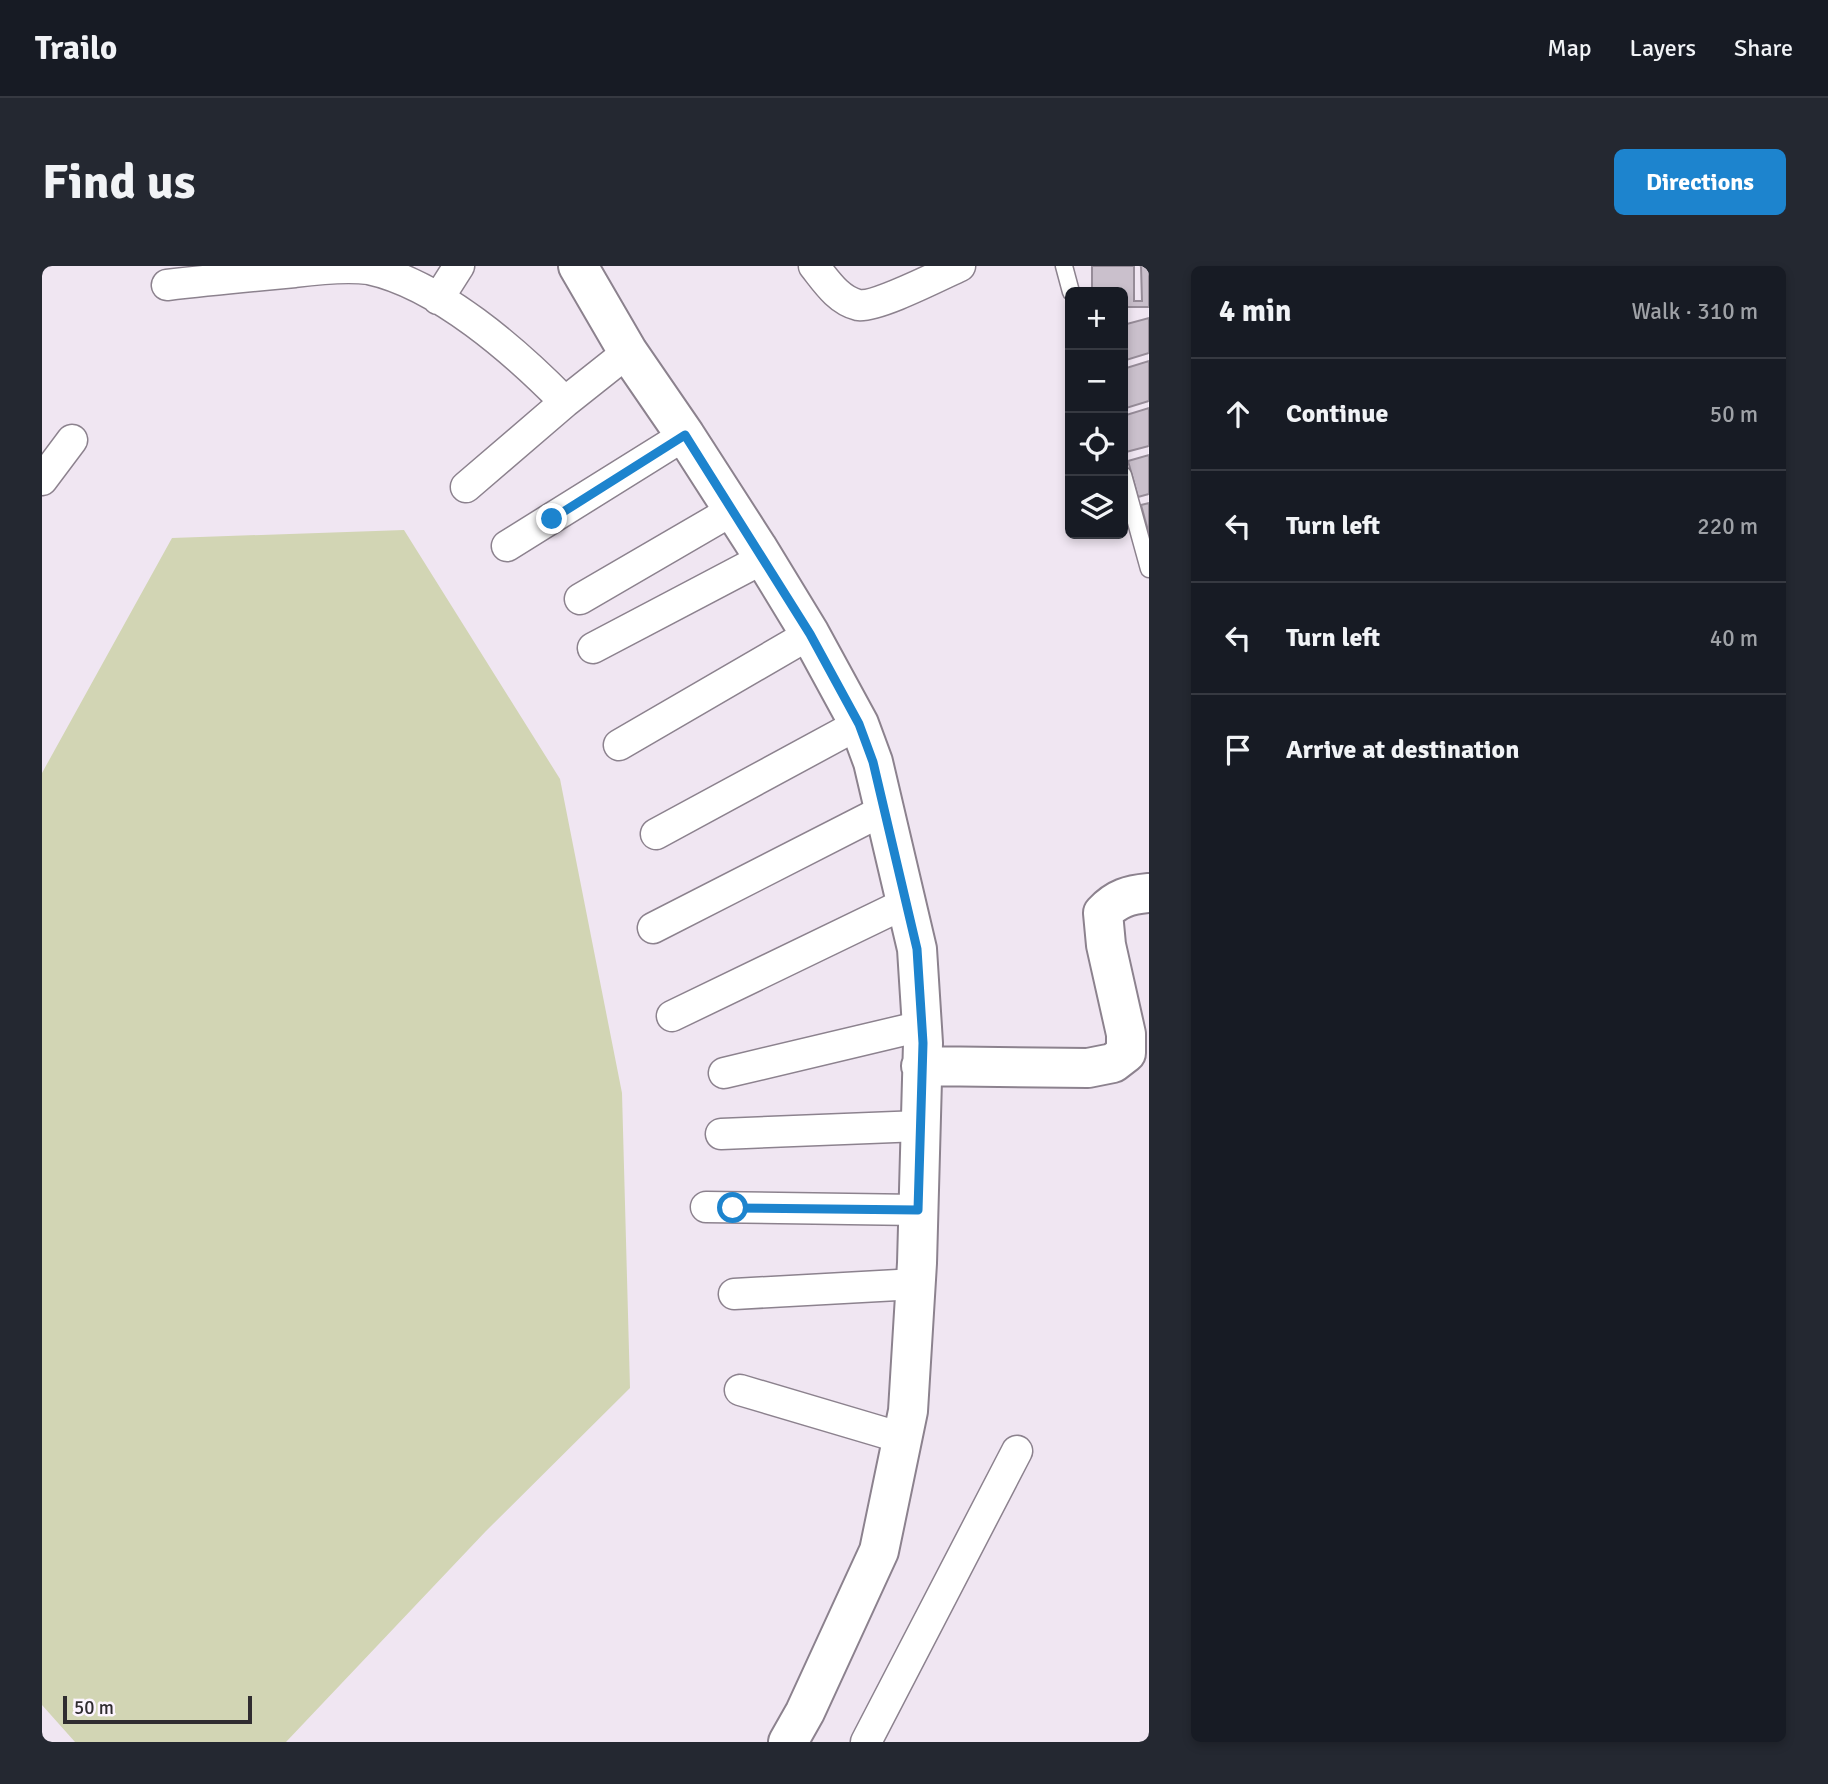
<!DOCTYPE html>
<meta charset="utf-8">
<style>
:root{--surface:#171b24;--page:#242831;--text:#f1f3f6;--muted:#9ea1a6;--line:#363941;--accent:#1d84ce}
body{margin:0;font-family:Signika,sans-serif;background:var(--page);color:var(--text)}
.controls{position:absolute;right:21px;top:21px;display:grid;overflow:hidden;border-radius:10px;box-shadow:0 4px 10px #0003}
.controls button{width:63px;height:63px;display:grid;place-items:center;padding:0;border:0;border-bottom:2px solid var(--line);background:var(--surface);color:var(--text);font:35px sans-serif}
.scale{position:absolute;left:21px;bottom:18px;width:189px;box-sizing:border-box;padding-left:7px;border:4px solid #302c30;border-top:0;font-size:19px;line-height:24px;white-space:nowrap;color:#302c30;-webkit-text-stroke:5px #fcf4fe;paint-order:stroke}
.stop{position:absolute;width:21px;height:21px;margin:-16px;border:5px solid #1d84ce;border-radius:50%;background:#fff}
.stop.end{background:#1d84ce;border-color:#fff;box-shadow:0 2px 7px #0008}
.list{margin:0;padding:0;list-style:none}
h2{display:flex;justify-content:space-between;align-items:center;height:91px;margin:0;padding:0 28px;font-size:30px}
h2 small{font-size:23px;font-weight:400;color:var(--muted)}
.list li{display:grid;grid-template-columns:46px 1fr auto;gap:21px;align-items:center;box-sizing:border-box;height:112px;padding:0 28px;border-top:2px solid var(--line)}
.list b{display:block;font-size:26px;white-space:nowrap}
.list em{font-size:23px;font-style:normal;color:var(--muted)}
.icon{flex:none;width:38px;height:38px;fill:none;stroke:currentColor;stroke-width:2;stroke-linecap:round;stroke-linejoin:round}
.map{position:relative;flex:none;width:1107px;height:1476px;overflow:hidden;border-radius:10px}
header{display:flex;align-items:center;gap:42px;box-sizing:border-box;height:98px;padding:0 35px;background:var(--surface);border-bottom:2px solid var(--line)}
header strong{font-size:33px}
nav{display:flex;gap:38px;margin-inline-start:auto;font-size:24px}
.intro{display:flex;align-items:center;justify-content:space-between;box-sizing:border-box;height:168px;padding:0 42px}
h1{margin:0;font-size:49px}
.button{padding:18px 32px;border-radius:10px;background:var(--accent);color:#fff;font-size:24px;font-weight:700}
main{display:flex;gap:42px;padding:0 42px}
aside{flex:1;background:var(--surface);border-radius:10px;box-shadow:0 4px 10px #0003}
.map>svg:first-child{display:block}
.green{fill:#d2d5b4}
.building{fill:#cac0cc;stroke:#968c98;stroke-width:2}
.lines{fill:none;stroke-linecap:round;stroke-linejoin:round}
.service-casing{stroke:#8c828e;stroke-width:19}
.minor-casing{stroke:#8c828e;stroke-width:33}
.tertiary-casing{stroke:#8c828e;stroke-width:42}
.service{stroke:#fff;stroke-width:16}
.minor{stroke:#fff;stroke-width:30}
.tertiary{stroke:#fff;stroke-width:38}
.route{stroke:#1d84ce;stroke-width:9}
</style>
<header>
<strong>Trailo</strong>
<nav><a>Map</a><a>Layers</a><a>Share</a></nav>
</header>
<div class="intro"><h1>Find us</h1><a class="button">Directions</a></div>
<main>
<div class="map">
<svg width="1107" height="1476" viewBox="0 0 1107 1476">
<rect width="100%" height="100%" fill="#f0e6f2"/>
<!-- green -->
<path class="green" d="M362 264 518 513 580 827 588 1122 444 1265 244 1476H33L0 1439V507L130 272Z"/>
<!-- building -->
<path class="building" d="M1050 0H1092V35H1100L1099 0H1107V41H1081V26H1050Z
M1107 52V87L1081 95V59Z
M1107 95V135L1081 143V103Z
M1107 142V180L1084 186 1081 176V150Z
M1107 189V228L1096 231 1086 195Z
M1107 237V268L1099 239Z"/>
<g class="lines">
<defs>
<path id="service" d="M1022 0 1029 26
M1081 209 1107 303"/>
<path id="minor" d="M772 0C784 15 796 34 816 39 834 42 898 9 918 0
M125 19C168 14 210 10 253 6 276 3 303 0 327 3 397 18 474 86 523 136
M396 33 417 0
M0 214 30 174
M424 221 523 136 586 86
M465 280 643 169
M538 333 691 244
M551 382 722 292
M577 479 768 368
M614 568 817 458
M611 662 842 544
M630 750 864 637
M682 807 880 760
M679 868 878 860
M664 941 876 944
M692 1028 874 1018
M698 1124 860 1172
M824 1476 975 1185"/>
<path id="tertiary" d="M536 0 586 86 643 169 715 281 768 368 817 458 831 496 875 683 881 777 875 997 866 1145 837 1285 763 1446 746 1476
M879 800 1046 802 1071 797 1084 787V768L1064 679 1061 647C1075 632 1087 629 1107 627"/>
</defs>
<!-- service casing -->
<use href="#service" class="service-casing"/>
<!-- minor casing -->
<use href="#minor" class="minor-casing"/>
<!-- tertiary casing -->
<use href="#tertiary" class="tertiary-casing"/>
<!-- service -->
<use href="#service" class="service"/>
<!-- minor -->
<use href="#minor" class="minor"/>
<!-- tertiary -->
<use href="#tertiary" class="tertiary"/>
</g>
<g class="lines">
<!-- route -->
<path class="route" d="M510 253 643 169 768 368 817 458 831 496 875 683 881 777 876 944 691 942"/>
</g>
</svg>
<div class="controls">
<button>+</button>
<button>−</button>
<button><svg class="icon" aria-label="locate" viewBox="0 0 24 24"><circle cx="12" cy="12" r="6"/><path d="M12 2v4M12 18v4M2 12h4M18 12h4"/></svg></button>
<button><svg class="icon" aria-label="layers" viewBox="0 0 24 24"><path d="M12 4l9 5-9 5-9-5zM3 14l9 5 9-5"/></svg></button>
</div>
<div class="scale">50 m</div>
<div class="stop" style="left:691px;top:942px"></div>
<div class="stop end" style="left:510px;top:253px"></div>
</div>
<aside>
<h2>4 min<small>Walk · 310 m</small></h2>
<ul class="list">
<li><svg class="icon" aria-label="ahead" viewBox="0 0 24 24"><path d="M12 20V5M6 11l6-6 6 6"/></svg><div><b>Continue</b></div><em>50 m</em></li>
<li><svg class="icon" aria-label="left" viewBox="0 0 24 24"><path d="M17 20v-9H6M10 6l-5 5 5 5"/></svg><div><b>Turn left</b></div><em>220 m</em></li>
<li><svg class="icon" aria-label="left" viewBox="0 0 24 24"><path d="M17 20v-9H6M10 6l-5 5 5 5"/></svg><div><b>Turn left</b></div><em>40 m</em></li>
<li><svg class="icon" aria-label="arrive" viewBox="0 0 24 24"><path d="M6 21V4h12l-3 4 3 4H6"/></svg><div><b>Arrive at destination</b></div></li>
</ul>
</aside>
</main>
